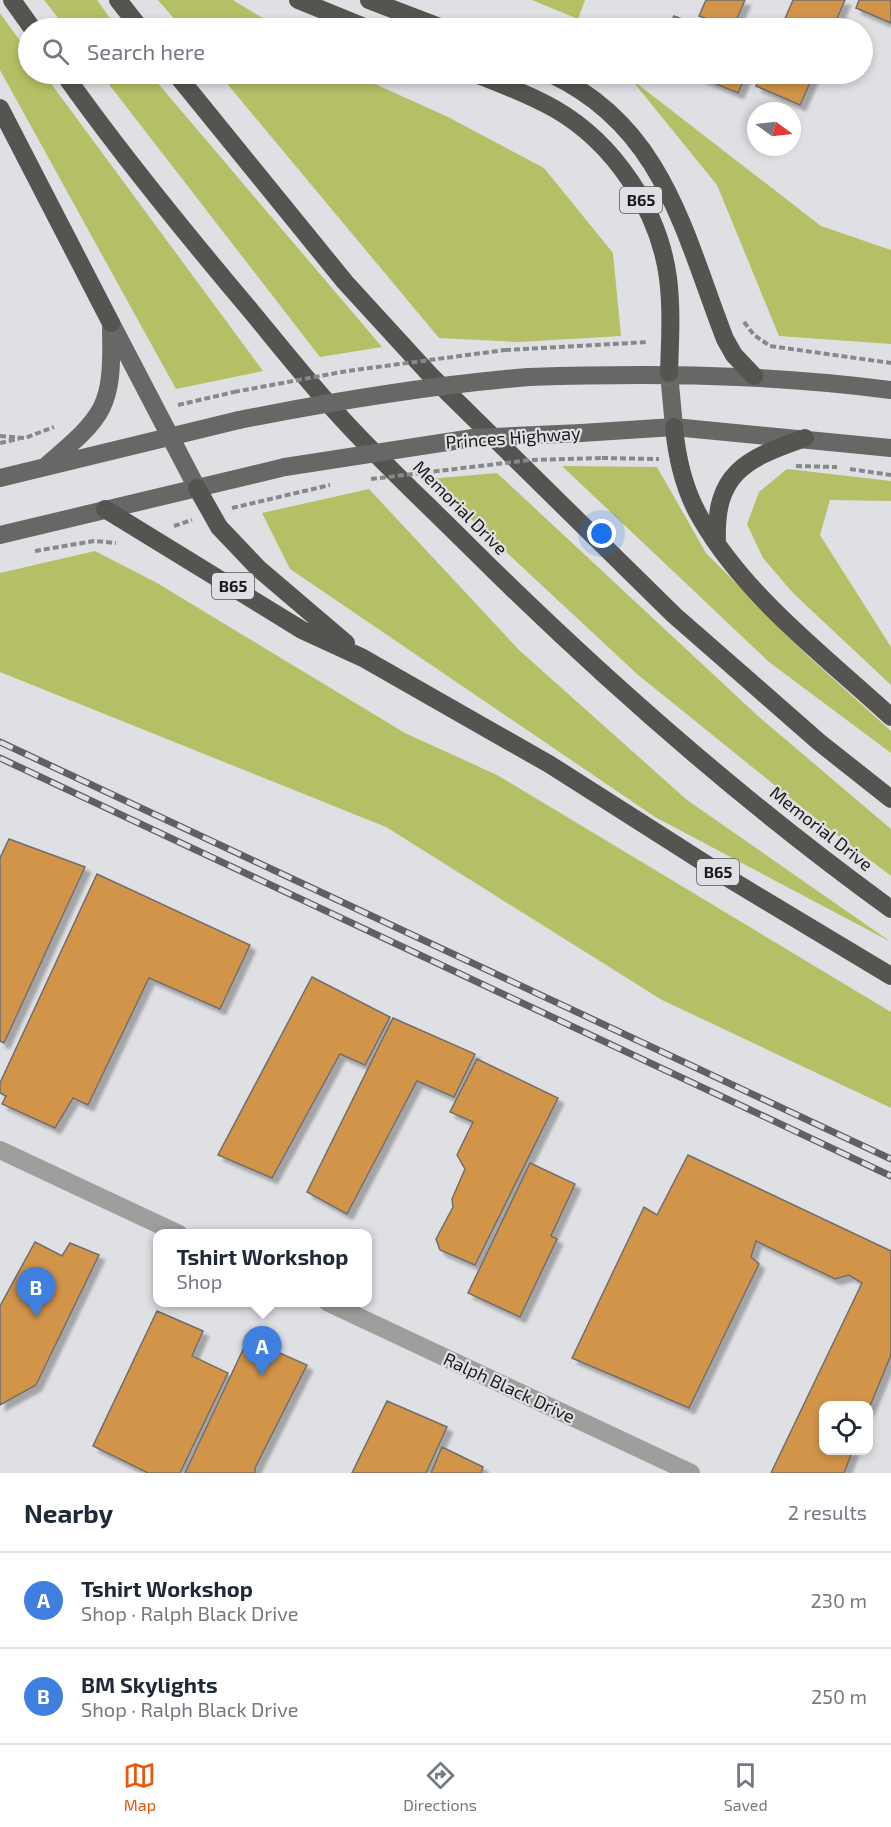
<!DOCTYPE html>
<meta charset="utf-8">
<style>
:root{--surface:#fff;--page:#f2f2f3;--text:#1f2937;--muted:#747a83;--line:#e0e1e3;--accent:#ea580c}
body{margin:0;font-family:"Exo 2",sans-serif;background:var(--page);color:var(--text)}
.controls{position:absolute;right:18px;bottom:18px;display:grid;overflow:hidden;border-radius:12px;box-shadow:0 3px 9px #0003}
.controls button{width:54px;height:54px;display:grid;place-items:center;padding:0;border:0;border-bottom:2px solid var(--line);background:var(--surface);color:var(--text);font:30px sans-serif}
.compass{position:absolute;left:747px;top:102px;width:54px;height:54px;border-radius:50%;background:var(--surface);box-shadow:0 3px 9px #0003;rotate:105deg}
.you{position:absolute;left:602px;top:534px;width:21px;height:21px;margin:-15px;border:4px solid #fff;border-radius:50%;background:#1a73e8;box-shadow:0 0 0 9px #1a73e833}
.badge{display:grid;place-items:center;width:39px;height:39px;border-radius:50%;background:var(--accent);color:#fff;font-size:20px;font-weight:700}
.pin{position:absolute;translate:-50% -50px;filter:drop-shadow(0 2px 3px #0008)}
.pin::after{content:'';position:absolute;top:32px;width:21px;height:18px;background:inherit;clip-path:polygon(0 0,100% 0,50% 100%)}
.popup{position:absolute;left:153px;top:1229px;width:219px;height:78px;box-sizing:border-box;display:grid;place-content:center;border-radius:12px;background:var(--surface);filter:drop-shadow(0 2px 4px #0005);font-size:20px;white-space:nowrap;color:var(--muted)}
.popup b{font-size:22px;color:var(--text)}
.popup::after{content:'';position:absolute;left:50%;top:100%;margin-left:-12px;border:12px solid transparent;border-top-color:var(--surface)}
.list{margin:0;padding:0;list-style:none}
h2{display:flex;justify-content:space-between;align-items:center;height:78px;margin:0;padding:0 24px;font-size:26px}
h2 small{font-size:20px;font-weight:400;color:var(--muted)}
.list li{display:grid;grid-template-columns:39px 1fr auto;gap:18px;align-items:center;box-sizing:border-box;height:96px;padding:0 24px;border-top:2px solid var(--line)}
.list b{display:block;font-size:22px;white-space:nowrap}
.list p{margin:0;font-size:20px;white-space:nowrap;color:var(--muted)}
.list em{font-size:20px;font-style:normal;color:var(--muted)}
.icon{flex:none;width:33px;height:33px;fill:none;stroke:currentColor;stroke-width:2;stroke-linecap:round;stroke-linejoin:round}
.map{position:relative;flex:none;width:891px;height:1473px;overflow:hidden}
.search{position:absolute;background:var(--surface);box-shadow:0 3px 9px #0003;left:18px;right:18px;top:18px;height:66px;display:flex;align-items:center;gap:15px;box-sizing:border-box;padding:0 21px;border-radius:33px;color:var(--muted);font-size:22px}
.sheet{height:270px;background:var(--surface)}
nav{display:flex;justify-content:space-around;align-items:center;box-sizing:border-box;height:84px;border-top:2px solid var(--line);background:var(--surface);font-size:16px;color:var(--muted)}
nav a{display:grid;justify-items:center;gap:3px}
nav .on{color:var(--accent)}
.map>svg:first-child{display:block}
.green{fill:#b5bf65}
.building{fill:#d1944a;stroke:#716e6c;stroke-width:1.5;filter:url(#shadow)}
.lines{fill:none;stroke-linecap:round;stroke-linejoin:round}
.path{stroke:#87888a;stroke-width:4;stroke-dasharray:6 3;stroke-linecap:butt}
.minor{stroke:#9f9e9d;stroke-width:18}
.major{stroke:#696765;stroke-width:18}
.highway{stroke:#565451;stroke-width:18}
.rail-casing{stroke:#606063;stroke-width:7}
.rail{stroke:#dfe0e3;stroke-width:4.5;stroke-dasharray:14;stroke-linecap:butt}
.path-bridge{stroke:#87888a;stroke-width:4;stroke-dasharray:6 3;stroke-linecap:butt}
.major-bridge{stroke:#696765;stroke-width:18}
.labels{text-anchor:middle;stroke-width:4.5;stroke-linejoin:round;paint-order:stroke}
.shield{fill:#dfe0e3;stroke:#565658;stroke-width:1.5}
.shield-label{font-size:16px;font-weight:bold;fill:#1b1b1d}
.street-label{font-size:18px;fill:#1b1b1d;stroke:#dfe0e3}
</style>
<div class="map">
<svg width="891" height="1473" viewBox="0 0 891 1473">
<defs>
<filter id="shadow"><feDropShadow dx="5.5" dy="5.5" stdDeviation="1.5" flood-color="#0004"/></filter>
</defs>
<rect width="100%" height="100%" fill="#dfe0e3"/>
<!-- green -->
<path class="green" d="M44 0H97L117 28H66Z
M158 0H233L279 28H182Z
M532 0H585L578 19Z
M0 13 28 52V74H44L263 371 176 389 0 70Z
M101 74H150L382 347 320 357Z
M219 74H353L448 117 544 168 613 253 621 336 519 342 439 338Z
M631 79 821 226 891 250V344L779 336 717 185Z
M562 466 657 467 706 553 808 656 891 731V753L769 662Z
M787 469 891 481V501L830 500 820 535 891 647V685L793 593 763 558 747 524 759 492Z
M497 473 759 717 891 829V876L824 825 637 674 428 479Z
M369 489 519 650 687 800 891 942 655 817 290 569 262 513Z
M95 551 157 583 405 733 497 775 891 1012V1108L662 1000 386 827 0 672V573Z"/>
<!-- building -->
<path class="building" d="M706 0H745L733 28 699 16Z
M793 0H845L833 28H781Z
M859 0H891V23L856 8Z
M674 16 706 28H668Z
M692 74H746L738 93Z
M761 74H814L800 105 756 86Z
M9 839 85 867 4 1043 0 1041V858Z
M97 874 250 945 220 1009 149 978 88 1105 73 1098 55 1128 2 1104 6 1096 0 1093V1083Z
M312 977 390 1017 365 1065 340 1054 272 1178 218 1155Z
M393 1018 475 1054 454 1097 417 1081 347 1214 307 1192Z
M477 1059 558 1098 475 1265 440 1250 436 1239 453 1207 452 1199 465 1169 457 1155 473 1122 450 1112Z
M688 1155 891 1251V1355L868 1411V1406H824V1450H853L844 1473H771L862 1283 849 1275 835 1279 756 1241 751 1257 759 1264 689 1408 572 1358 644 1207 657 1215Z
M530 1163 575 1184 551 1236 557 1239 520 1317 468 1293Z
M35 1242 62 1256 70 1243 99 1255 36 1385 0 1405V1306Z
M157 1311 203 1331 192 1356 228 1373 180 1473H148L93 1446Z
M248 1339 307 1365 255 1468V1473H185Z
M387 1401 447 1427 426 1473H352Z
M442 1447 483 1467 481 1473H431Z"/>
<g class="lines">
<!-- path -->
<path class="path" d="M744 322 754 335 770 346 891 363
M505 350 648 342
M178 405 234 392
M0 436 25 438 54 427
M0 443 19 439
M602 458 659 459
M796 466 837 467
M850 469 891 475
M232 508 330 485
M174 526 192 520
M35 551 94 541 116 543"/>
<!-- minor -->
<path class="minor" d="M0 1150 179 1234
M327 1302 691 1473"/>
<!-- major -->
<path class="major" d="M111 323 197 488
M669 373 674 427
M529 377C651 373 769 374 891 390
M581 433 674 427 891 448
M47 465C105 415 113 408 111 329
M0 478 239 420
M0 535 285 467"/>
<!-- highway -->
<path class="highway" d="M12 0 32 28
M118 0 140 28
M298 0 367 28
M369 0 442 28
M64 74C122 156 186 234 251 311 279 345 306 379 335 411 377 458 424 501 469 546 602 678 739 799 891 909
M176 74 345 282 432 377 674 615 819 742 891 799
M476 74C502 84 530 95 555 109 614 143 659 210 668 278 672 309 670 341 669 373
M551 74C664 127 684 234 725 339L734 355 754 376
M0 108 111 323
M674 427C677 459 685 492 701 519 746 597 826 657 891 717
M197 488 219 527 258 568 346 643
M105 509 302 630 363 658 549 764 728 878 891 976
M717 543C714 473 745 459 805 438"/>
<defs>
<path id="rail" d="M0 742 891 1159
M0 758 891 1176"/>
</defs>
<!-- rail casing -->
<use href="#rail" class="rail-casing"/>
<!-- rail -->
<use href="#rail" class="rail"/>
<!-- path-bridge -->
<path class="path-bridge" d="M234 392 347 371 505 350
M371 479 530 460 602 458"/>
<!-- major-bridge -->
<path class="major-bridge" d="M239 420C335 401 431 385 529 377
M285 467 473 438 581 433"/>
</g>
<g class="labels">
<!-- shield labels -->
<g class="shield">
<rect x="620" y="187" width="42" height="26" rx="4.5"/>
<rect x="212" y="573" width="42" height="26" rx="4.5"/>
<rect x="697" y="859" width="42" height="26" rx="4.5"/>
</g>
<g class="shield-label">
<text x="641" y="206">B65</text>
<text x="233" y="592">B65</text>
<text x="718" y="878">B65</text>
</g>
<!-- street labels -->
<g class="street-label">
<text transform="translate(513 438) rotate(-4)" y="6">Princes Highway</text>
<text transform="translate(460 508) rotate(45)" y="6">Memorial Drive</text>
<text transform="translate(821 829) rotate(38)" y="6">Memorial Drive</text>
<text transform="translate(509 1388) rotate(25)" y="6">Ralph Black Drive</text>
</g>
</g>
</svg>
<div class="controls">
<button><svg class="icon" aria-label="locate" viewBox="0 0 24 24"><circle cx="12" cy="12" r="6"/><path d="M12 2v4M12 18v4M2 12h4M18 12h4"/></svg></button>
</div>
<svg class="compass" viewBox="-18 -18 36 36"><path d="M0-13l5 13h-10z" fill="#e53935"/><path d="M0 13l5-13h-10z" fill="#747a83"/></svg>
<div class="you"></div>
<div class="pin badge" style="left:262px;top:1376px;background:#3f7fe0">A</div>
<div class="popup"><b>Tshirt Workshop</b>Shop</div>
<div class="pin badge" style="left:36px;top:1317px;background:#3f7fe0">B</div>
<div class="search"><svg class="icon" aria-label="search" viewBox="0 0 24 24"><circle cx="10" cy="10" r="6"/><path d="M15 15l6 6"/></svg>Search here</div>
</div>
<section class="sheet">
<h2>Nearby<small>2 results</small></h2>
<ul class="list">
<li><span class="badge" style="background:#3f7fe0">A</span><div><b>Tshirt Workshop</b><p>Shop · Ralph Black Drive</p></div><em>230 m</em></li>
<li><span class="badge" style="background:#3f7fe0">B</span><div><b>BM Skylights</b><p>Shop · Ralph Black Drive</p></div><em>250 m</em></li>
</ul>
</section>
<nav>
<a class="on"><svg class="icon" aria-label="map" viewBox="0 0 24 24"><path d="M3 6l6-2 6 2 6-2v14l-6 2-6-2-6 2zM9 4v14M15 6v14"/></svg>Map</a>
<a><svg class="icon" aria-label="directions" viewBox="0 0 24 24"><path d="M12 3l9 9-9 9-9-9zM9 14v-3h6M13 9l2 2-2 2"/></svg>Directions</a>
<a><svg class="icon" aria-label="saved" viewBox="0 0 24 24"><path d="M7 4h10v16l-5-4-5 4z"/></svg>Saved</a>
</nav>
